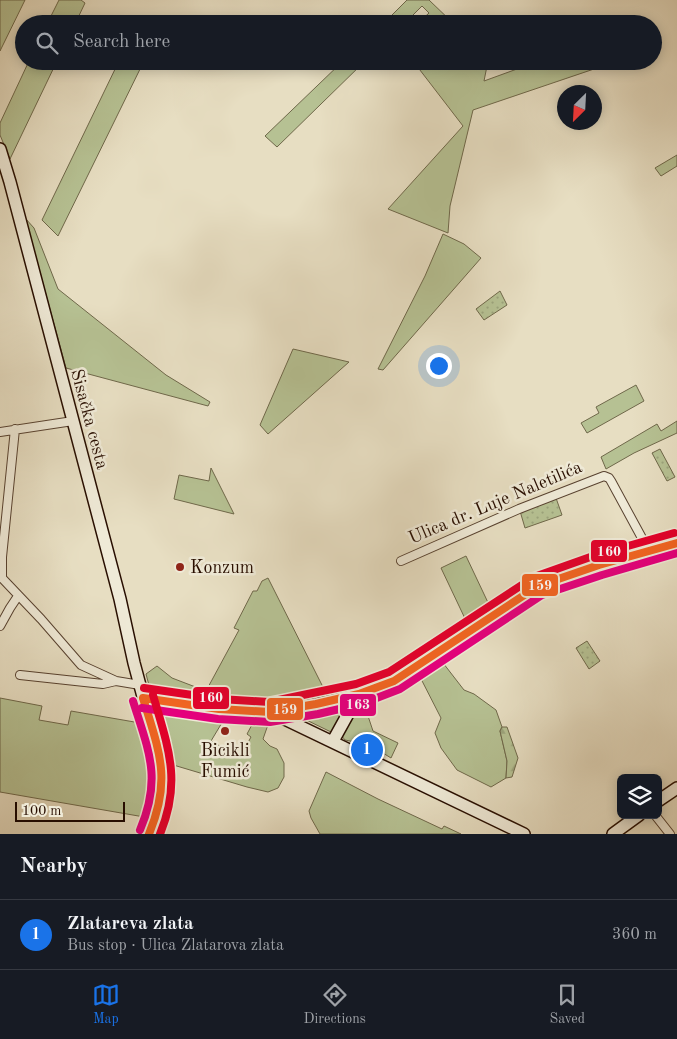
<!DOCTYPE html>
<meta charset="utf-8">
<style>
:root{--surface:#171b24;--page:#242831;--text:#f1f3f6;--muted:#9ea1a6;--line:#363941;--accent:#1a73e8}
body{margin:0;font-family:"Old Standard TT",serif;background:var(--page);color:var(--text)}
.controls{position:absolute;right:15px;bottom:15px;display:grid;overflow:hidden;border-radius:8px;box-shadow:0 2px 12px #0003}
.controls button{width:45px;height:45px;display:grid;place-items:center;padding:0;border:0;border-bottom:1px solid var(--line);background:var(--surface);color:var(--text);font:25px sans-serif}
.compass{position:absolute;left:557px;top:85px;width:45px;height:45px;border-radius:50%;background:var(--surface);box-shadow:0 2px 12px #0003;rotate:204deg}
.scale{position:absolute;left:15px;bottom:12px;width:110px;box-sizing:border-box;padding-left:5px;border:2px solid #280e00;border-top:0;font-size:14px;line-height:18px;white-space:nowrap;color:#280e00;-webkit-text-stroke:4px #efead7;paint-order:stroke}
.you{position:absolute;left:438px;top:365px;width:18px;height:18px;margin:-12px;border:4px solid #fff;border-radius:50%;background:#1a73e8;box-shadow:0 0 0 8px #1a73e833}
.badge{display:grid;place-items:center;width:32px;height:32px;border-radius:50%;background:var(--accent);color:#fff;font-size:16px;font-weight:700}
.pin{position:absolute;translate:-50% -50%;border:2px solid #fff;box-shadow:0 1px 5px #0006}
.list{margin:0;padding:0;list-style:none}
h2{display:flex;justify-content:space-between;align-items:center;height:65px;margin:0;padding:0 20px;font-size:21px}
h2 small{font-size:16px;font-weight:400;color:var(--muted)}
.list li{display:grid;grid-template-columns:32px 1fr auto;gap:15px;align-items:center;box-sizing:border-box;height:70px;padding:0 20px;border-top:1px solid var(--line)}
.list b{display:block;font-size:19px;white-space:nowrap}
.list p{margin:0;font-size:16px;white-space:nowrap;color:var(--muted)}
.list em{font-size:16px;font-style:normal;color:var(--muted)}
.icon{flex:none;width:28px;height:28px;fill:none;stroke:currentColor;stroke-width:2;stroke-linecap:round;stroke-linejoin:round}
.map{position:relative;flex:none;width:677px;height:834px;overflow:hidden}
.search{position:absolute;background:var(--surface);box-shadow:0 2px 12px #0003;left:15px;right:15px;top:15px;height:55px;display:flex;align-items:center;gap:12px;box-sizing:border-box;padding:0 18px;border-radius:28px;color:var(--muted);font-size:19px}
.sheet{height:135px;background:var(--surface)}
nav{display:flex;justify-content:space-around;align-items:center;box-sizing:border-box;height:70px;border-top:1px solid var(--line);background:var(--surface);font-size:14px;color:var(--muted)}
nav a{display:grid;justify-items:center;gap:2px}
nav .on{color:var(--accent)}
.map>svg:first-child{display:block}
.grass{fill:#b6c193;stroke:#6f684a}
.forest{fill:url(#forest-firs);stroke:#6f684a}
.garden{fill:url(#garden-dots);stroke:#6f684a}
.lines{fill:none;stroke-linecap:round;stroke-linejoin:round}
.street-casing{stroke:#584230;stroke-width:10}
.secondary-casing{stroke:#280e00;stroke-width:14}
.street{stroke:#efead7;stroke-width:8}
.secondary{stroke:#efead7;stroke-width:11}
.bus-1-casing{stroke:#efead7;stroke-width:11}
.bus-2-casing{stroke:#efead7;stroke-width:11}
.bus-3-casing{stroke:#efead7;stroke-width:11}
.bus-1{stroke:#f26522;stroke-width:8}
.bus-2{stroke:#e5007d;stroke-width:8}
.bus-3{stroke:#e4002b;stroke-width:8}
.poi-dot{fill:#8f2418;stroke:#efead7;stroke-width:2}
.labels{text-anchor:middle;stroke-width:5;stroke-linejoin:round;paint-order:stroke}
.street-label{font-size:18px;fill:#280e00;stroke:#efead7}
.poi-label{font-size:18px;fill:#280e00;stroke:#efead7;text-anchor:start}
.line-badge{stroke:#efead7;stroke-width:2}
.badge-label{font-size:14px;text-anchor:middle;font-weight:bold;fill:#fff}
</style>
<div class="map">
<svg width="677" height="834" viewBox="0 0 677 834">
<defs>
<pattern id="forest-firs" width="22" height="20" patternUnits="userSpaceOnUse" patternTransform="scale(1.25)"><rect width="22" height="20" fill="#b6c193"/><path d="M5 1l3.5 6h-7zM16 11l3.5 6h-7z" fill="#9ca57d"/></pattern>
<pattern id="garden-dots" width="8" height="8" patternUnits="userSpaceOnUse" patternTransform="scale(1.25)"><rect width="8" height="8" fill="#b6c193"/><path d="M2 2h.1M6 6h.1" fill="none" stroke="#9ca57d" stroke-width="1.8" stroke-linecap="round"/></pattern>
</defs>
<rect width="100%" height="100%" fill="#e7dec2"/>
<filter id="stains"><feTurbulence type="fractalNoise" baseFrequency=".004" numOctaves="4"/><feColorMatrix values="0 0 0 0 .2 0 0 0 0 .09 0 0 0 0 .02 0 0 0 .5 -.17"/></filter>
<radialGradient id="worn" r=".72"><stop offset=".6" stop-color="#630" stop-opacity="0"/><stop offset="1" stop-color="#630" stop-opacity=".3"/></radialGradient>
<!-- grass -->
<path class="grass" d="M0 0H25L0 51Z
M59 0H81L85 3 75 24H47Z
M407 0H429L454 24H417L429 13 422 6 404 24H383Z
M29 61H57L10 159 0 135V123Z
M119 61H144L58 236 42 220Z
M343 61H365L277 147 265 136Z
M413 61H488L484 81 539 61H590L594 69 473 110 450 206 448 233 388 209 463 126Z
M677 155V166L661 176 655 168Z
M25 218 34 228 58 289 166 375 210 402 208 406 66 368Z
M443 234 464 244 481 258 383 370 378 369 425 276Z
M293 349 349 362 268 434 260 425Z
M636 385 644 401 587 433 581 423 599 413 596 407Z
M677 421V433L634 453 606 469 601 457 657 424 661 431Z
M211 468 234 514 174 499 179 475 209 481Z
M466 556 492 611 469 627 441 568Z
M268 578 328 697 271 706 244 707 160 694V692L150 689 146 674 157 666 172 678 206 691 239 630 234 628 253 591H257L262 581Z
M440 659 464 690 474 694 496 710 502 727 500 731 507 761 506 778 491 787 457 770 441 748 435 733 441 718 418 673Z
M0 698 42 706 39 720 68 725 71 711 146 724C151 744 158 766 157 787 157 798 153 808 150 818L0 792Z
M342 704H346L347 707 331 732 294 714Z
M162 705 226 716 211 741 240 757 251 737 247 734 255 719H270L263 739 270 746 277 749 284 763V777L278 788 268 792 247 787 170 764 155 715 156 710Z
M353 716H368L373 731 398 743 391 758 370 745 345 740 341 735Z
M326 772 378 799 442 829 444 826 461 834H320L311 818 309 811Z"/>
<!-- forest -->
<path class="forest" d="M502 727H507L518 758 512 777 506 778 507 761 500 731Z"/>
<!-- garden -->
<path class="garden" d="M500 291 507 305 484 320 476 309Z
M660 449 675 477 667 481 652 453Z
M556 498 562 515 525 528 520 511Z
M587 641 600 661 589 669 576 648Z"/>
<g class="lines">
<defs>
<path id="street" d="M0 432 73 421
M401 561 519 509 604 476 609 478 611 481 649 551
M0 576 41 619 81 665 116 681 140 685
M2 578V557L15 429
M0 626 10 608 18 596
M20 675 103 684 116 681
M655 815 670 834"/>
<path id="secondary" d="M0 149 10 182 120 599 134 663 161 764C166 789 160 811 149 834
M143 698 219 709 254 712H270L316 704 359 694 394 681 538 586 599 565 677 543
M270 712 524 834
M333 741 359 694
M658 801 677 788
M613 834 639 815"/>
</defs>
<!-- street casing -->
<use href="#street" class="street-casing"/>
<!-- secondary casing -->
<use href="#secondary" class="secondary-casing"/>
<!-- street -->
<use href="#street" class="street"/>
<!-- secondary -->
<use href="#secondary" class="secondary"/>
<defs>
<path id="bus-1" d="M143 698 219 709 270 712 316 704 359 694 394 681 538 586 599 565 677 543
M143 698C159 751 172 779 149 834"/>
<path id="bus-2" d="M133 701C149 752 162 778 140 830
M142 708 218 719 270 722 318 714 361 704 400 689 542 595 602 575 677 553"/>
<path id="bus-3" d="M144 688 220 699 269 702 356 684 389 672 534 577 596 555 674 533
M153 695C168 747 182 781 160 834"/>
</defs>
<!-- bus-1 casing -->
<use href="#bus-1" class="bus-1-casing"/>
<!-- bus-2 casing -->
<use href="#bus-2" class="bus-2-casing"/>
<!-- bus-3 casing -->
<use href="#bus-3" class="bus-3-casing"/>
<!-- bus-1 -->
<use href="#bus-1" class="bus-1"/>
<!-- bus-2 -->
<use href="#bus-2" class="bus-2"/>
<!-- bus-3 -->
<use href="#bus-3" class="bus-3"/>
</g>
<!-- markers -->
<g class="poi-dot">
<circle cx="180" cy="567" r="5"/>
<circle cx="225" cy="731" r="5"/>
</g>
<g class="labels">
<!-- street labels -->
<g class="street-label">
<text transform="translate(90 419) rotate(75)" y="6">Sisačka cesta</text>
<text transform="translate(495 502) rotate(-23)" y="6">Ulica dr. Luje Naletilića</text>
</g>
<!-- poi labels -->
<g class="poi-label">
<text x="190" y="573">Konzum</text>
<text x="225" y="756" text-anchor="middle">Bicikli<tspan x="225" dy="21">Fumić</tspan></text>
</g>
</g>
<g class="line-badge">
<rect x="590" y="539" width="38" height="24" rx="5" fill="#e4002b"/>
<rect x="521" y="573" width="38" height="24" rx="5" fill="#f26522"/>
<rect x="192" y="686" width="38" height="24" rx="5" fill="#e4002b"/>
<rect x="339" y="693" width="38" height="24" rx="5" fill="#e5007d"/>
<rect x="266" y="697" width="38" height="24" rx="5" fill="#f26522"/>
</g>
<g class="badge-label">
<text x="609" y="556">160</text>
<text x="540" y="590">159</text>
<text x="211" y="702">160</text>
<text x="358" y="709">163</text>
<text x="285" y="714">159</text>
</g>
<rect width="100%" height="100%" filter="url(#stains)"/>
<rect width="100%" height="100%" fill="url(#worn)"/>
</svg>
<div class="controls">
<button><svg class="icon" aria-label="layers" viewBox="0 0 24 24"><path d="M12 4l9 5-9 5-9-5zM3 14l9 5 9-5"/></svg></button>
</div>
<svg class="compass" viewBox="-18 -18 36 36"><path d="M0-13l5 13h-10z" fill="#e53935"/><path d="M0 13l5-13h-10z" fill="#9ea1a6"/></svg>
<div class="scale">100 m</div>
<div class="you"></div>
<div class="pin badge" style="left:367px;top:750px">1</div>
<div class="search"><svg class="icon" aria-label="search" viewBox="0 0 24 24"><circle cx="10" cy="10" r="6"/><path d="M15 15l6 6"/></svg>Search here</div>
</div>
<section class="sheet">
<h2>Nearby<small></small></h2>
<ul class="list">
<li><span class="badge">1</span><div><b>Zlatareva zlata</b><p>Bus stop · Ulica Zlatarova zlata</p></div><em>360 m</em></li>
</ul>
</section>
<nav>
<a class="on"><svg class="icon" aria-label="map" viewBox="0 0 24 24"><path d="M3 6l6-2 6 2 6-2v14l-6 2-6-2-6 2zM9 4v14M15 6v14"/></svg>Map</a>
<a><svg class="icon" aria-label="directions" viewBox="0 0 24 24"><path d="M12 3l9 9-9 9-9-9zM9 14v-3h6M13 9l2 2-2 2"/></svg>Directions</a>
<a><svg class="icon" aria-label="saved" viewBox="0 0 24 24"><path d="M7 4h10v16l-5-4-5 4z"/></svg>Saved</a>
</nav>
